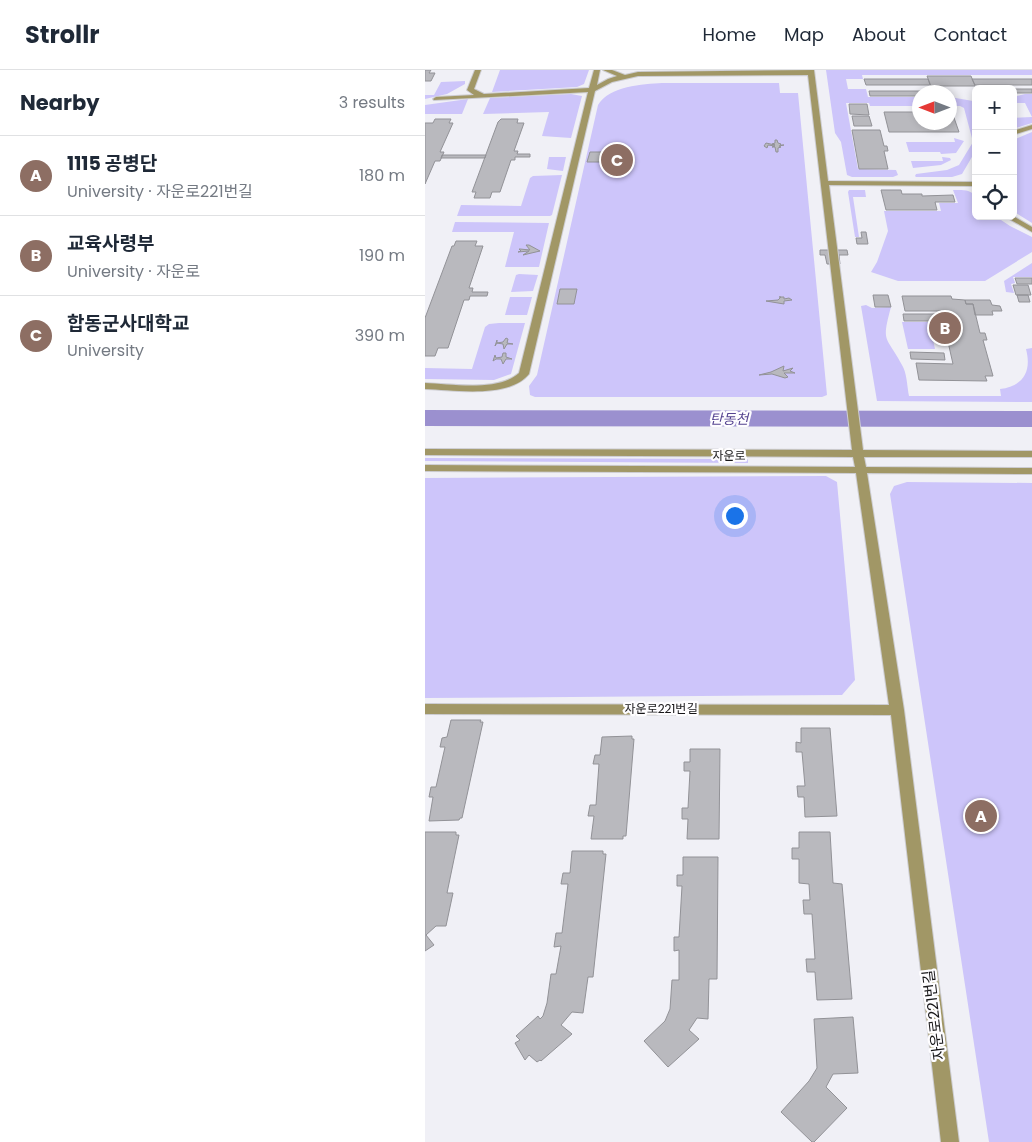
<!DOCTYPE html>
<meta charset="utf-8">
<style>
:root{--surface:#fff;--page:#f2f2f3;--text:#1f2937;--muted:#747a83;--line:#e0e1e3;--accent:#89781d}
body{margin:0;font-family:Poppins,"Noto Sans KR",sans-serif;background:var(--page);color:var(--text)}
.controls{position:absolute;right:15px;top:15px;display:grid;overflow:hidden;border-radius:8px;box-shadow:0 2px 8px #0003}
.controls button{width:45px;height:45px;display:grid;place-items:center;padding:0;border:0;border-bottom:1px solid var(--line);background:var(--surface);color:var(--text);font:25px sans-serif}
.compass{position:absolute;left:487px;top:15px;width:45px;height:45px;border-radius:50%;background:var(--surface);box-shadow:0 2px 8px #0003;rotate:270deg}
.you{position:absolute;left:309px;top:445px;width:18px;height:18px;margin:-12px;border:4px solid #fff;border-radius:50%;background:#1a73e8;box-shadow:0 0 0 8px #1a73e833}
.badge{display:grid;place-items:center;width:32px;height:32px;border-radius:50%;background:var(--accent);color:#fff;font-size:16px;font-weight:700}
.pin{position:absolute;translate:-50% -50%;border:2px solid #fff;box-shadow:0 1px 5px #0006}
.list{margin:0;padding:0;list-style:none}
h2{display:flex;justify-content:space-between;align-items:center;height:65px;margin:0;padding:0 20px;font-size:21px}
h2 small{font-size:16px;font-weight:400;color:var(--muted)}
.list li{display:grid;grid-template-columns:32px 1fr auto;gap:15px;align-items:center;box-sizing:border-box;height:80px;padding:0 20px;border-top:1px solid var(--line)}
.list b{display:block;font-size:19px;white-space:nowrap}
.list p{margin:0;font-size:16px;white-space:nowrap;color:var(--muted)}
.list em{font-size:16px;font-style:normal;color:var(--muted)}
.icon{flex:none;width:28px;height:28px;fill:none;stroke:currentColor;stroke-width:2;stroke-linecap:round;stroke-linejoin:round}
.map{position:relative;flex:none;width:607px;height:1072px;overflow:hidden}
header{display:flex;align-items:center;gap:30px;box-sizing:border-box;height:70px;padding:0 25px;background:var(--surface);border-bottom:1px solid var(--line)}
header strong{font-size:24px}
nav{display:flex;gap:28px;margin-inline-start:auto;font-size:18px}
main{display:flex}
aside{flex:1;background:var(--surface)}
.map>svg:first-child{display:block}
.green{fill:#cdc5fa}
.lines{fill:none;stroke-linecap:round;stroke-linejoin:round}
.river{fill:#9b90cf;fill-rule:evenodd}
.building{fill:#b9b9be;stroke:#929297}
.minor-casing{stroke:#cdcdd2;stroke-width:2}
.minor{fill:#a19766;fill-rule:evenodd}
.labels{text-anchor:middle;stroke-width:4.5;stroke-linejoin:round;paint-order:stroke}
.street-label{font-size:12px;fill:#171618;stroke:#fefdff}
.water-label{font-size:14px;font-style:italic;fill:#554390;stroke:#fefdff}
.near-street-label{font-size:15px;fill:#171618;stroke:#fefdff}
</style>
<header>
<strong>Strollr</strong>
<nav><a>Home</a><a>Map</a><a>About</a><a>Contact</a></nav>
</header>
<main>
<aside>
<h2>Nearby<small>3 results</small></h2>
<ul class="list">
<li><span class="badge" style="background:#8d6e63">A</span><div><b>1115 공병단</b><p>University · 자운로221번길</p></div><em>180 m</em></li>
<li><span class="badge" style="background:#8d6e63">B</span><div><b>교육사령부</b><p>University · 자운로</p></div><em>190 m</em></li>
<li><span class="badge" style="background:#8d6e63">C</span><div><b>합동군사대학교</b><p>University</p></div><em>390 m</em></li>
</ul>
</aside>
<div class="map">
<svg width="607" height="1072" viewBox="0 0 607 1072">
<rect width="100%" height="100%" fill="#f0f0f6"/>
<!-- green -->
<path class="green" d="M75 0H164L159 14 152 17 67 22Z
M401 0H607V5H437L438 9H421L423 19H441L443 27H494V36H445L444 33H421L433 99 471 100 473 105 468 107H427L422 105 416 72 410 63Z
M40 11V14L22 24 0 29V25H9L16 12Z
M237 13H354L355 23H373L402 325 397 327H110L105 325 104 316 112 305 173 35C184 16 218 14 237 13Z
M146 24 157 26 146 68 117 66 124 42 58 44 65 28Z
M600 24H607V53L588 59V48L607 47 600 33H588L590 31 588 27Z
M525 27 548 31 551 38V80L537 104 527 107H491L490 106 491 104 522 100 534 95 548 72 539 38 535 36H525Z
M43 29 37 44H0V35Z
M607 62V153L588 141V70Z
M529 68 539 71 531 83 516 84 515 82H484L481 72H530Z
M124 87H141L138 101 122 99Z
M517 87 525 88 526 90 516 95 488 98 486 91H518Z
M137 105 127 145 125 146H32L36 135 96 136 105 108 108 106Z
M424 120H440L441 127H428L434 167H430L423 122Z
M528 120C552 119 551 124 551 146H570L585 156 607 167V182L560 211H473L446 202 452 192 463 161 459 141H516L514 133H533Z
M30 152 124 153 114 197H80L89 162H27Z
M607 193V207H588L590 213 586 214 589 223 581 222 579 211Z
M94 204 113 205 108 221 86 222 91 205Z
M85 227H107L102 245H80Z
M441 235 447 238 466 237C456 274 461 265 477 295 482 303 482 316 484 326H576L575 319C598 316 607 302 601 279L607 278V332L452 331 436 236Z
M477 252H504L510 279H483Z
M74 253H100L86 304 69 310 0 309V298L47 299 60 257 64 254Z
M0 388 323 389V393L0 391Z
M401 406 412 412 430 610 417 625 0 628V408Z
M482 412 607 413V1072H564L465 424 469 416Z"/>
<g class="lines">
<!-- river -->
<path class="river" d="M0 340 607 341V357L0 356Z"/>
</g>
<!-- building -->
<path class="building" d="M0 0H6L4 3H10L6 11H0Z
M502 6H546L550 16H506Z
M439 9H503L505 15H441Z
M547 9H607V15H550Z
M588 19H607V23H588Z
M444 21H505V22H494V26H445Z
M424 34H442L444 45 425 44Z
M459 42H494V52H524V42H527L534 62H464Z
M427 46H444L447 56H429Z
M10 49H26L24 53H28L15 82H19L15 91H10L0 114V53H8Z
M76 49H93L92 53H99L89 81H93L92 84H105V87H90V90H86L75 122H67L65 128H49L51 122H47L73 52Z
M427 60H455L459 76H462L463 81H459L463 99H434Z
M350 70H352L353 73 356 74 355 75H359L354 76 356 77 353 78V82H351L350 77H347L350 76 343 75 342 78 339 76 341 73 350 75 347 74 350 73Z
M165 82H179L177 92H162Z
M17 85H61L60 88H16Z
M456 120H476L477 124H497V126L528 125 530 132H510L512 140H461Z
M436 162H441L443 174H432L431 168H437Z
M31 171H52L50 176H58L44 218H48L47 222H63L62 226H45L44 230H39L23 278H13L10 286H0V248L27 176H29Z
M101 175H104L115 181 98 185 104 181 93 182 96 181 94 179H95L105 180Z
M395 180H422L423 185H414L415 194H402L400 185H395Z
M590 208H607V214H592Z
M588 215H603L606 225H591Z
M135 219H152L149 234H132Z
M448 225H463L466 237H450Z
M592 225H603L605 232H594Z
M477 226H526L527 229 540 230 541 234H548L555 263H560L562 270H558L568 306H560L562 311 494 310 491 293 528 294 516 241H480Z
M354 227H359V229L364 228 367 230 359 231V234L341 231 353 230 356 227Z
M540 230H565L567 235 575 236 577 241H567L568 245H550L548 234H541Z
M478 244H510L511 251H479Z
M81 268 83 269 82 273 88 274H82L79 279 78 274 72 273 70 276 72 270V273L78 272Z
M485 282 519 283 520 290 486 289Z
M78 283H81V287L87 289H81L78 294 76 289H71L68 291 70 285 71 288 77 287Z
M359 296 358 301 368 298 365 301 370 303H359L363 307 360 308 347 304 334 305 346 302Z
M26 650H56L55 652H58L37 748H35L34 750 4 751 8 727H4L6 717H11L20 677H15L17 668 22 667Z
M376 658H405L412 746 380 747 379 727H373L372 716H380L377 682H371V672L376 673Z
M207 666V669H209L201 766H198V769H166L169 746H163L165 735H171L174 694H168L170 685H175L177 667Z
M265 679H295L294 769H262L263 749H257V738H263L265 701H259V692H265Z
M0 762H31V765H34L22 823H28L21 856H11L1 865 9 875 0 881Z
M374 762H405L408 813 417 814 427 929 392 930 390 902H382L381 889H390L387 844H379L378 830H385L384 814 374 813V789H367V778H374Z
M147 781H178V784H181L168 907H163L158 943 147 942 136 955 147 964 116 991 115 990 112 992 104 985 100 990 90 973 95 970 91 966 113 946 115 949 118 946 122 933 126 904H131L136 876 129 877 131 863H137L143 814H136L138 803H145Z
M258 787H293L292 909H284L283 949 272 948 264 960 274 969 243 997 219 971 240 951 245 939 247 910H254V880L249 881V867H254L257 816H252V805H258Z
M428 947 433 1003 408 1004 401 1017 422 1038 389 1072H387L356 1042 384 1011 392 998 389 949Z"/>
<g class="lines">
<defs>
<path id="minor" d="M50 0H56L49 19 59 24 164 18 169 0H175L172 15 183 9 192 6 178 0H187L200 5 213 2 389 0 403 111 551 112V116L404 115 438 380 607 381V387H439L441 397 607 398V404L442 403 479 640 534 1072H516L466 645 0 644V634L464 635 431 403 0 401V395L430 397 428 387 0 385V379L427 380 383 5 213 6 187 12 170 21 104 304C84 329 29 320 0 319V313C27 314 73 322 94 303L163 22 9 30 8 29 11 27 49 25 42 20Z
M607 55V59L588 65V61Z
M579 146H588L607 157V162Z"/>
</defs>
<!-- minor casing -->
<use href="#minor" class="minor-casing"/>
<!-- minor -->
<use href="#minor" class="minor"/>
</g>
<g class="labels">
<!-- street labels -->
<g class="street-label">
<text x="304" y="390">자운로</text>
<text x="236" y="643">자운로221번길</text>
</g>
<!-- water labels -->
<g class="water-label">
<text x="304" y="354">탄동천</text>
</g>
<!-- near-street labels -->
<g class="near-street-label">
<text transform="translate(509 945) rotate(-97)" y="5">자운로221번길</text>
</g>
</g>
</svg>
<div class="controls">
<button>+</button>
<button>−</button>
<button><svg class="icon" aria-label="locate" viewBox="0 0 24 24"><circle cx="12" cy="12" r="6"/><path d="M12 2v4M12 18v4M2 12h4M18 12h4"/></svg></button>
</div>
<svg class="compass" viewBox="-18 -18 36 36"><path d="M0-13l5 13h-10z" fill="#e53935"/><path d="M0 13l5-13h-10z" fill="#747a83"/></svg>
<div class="you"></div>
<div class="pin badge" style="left:556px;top:746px;background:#8d6e63">A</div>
<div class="pin badge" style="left:520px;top:258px;background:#8d6e63">B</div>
<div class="pin badge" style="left:192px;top:90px;background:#8d6e63">C</div>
</div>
</main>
